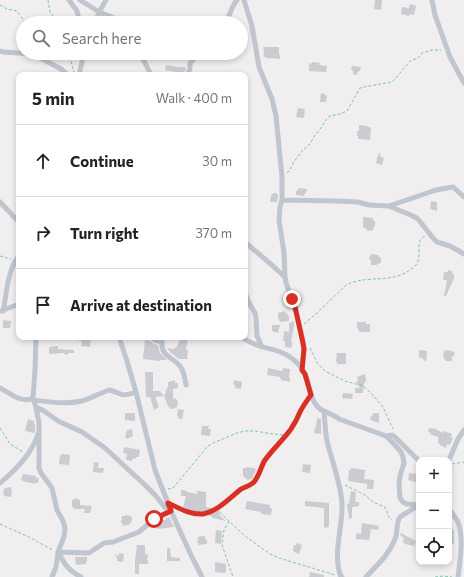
<!DOCTYPE html>
<meta charset="utf-8">
<style>
:root{--surface:#fff;--page:#f6f6f6;--text:#222;--muted:#767676;--line:#e0e0e0}
body{margin:0;font-family:Commissioner,sans-serif;background:var(--page);color:var(--text)}
.controls{position:absolute;right:12px;bottom:12px;display:grid;overflow:hidden;border-radius:8px;box-shadow:0 2px 6px #0003}
.controls button{width:36px;height:36px;display:grid;place-items:center;padding:0;border:0;border-bottom:1px solid var(--line);background:var(--surface);color:var(--text);font:20px sans-serif}
.stop{position:absolute;width:12px;height:12px;margin:-9px;border:3px solid #d93025;border-radius:50%;background:#fff}
.stop.end{background:#d93025;border-color:#fff;box-shadow:0 1px 4px #0008}
.list{margin:0;padding:0;list-style:none}
h2{display:flex;justify-content:space-between;align-items:center;height:52px;margin:0;padding:0 16px;font-size:17px}
h2 small{font-size:13px;font-weight:400;color:var(--muted)}
.list li{display:grid;grid-template-columns:26px 1fr auto;gap:12px;align-items:center;box-sizing:border-box;height:72px;padding:0 16px;border-top:1px solid var(--line)}
.list b{display:block;font-size:15px;white-space:nowrap}
.list em{font-size:13px;font-style:normal;color:var(--muted)}
.icon{flex:none;width:22px;height:22px;fill:none;stroke:currentColor;stroke-width:2;stroke-linecap:round;stroke-linejoin:round}
.map{position:relative;flex:none;width:464px;height:577px;overflow:hidden}
.search{position:absolute;background:var(--surface);box-shadow:0 2px 6px #0003;left:16px;top:16px;width:232px;height:44px;display:flex;align-items:center;gap:10px;box-sizing:border-box;padding:0 14px;border-radius:22px;color:var(--muted);font-size:15px}
.panel{position:absolute;background:var(--surface);box-shadow:0 2px 6px #0003;left:16px;top:72px;width:232px;height:268px;border-radius:8px}
.map>svg:first-child{display:block}
.building{fill:#cbccd2}
.lines{fill:none;stroke-linecap:round;stroke-linejoin:round}
.path{stroke:#7ac6a9;stroke-width:1;stroke-dasharray:3 2;stroke-linecap:butt}
.street{stroke:#bfc6cf;stroke-width:5}
.route{stroke:#d93025;stroke-width:5}
</style>
<div class="map">
<svg width="464" height="577" viewBox="0 0 464 577">
<rect width="100%" height="100%" fill="#f0eeee"/>
<!-- building -->
<path class="building" d="M375 0H382L381 10 374 9Z
M410 4 416 6 414 15 410 14 409 16 401 14 402 7 409 8Z
M263 47H279V55H280V59L267 58 263 56 264 54Z
M312 62 320 63 319 65 327 66 326 72 309 71V63L312 64Z
M166 65 178 67H185L186 69 184 72H176L165 70Z
M352 66 361 67 360 71H358L357 75 353 74V70H351Z
M321 93 325 94V95L327 96 326 102H320Z
M298 108 305 109 304 118 296 117Z
M359 125 367 126 371 128 370 140 358 139V136H357V131H359Z
M379 152 381 157 384 158 382 165 376 163Z
M299 188 307 189 306 193H305L304 196 296 195V192Z
M274 193H277V195H278L277 202H270L271 195Z
M431 201 437 202V211L430 209Z
M363 217 373 218V221H375V227L374 226 373 230 369 231 366 230V228H363Z
M371 254 378 255 381 259V263L377 264V265H371V261L369 259Z
M448 270 452 271V273L454 274V278L446 296H444L447 280H443L444 272H448Z
M284 311 289 316V321L280 322 278 318V313Z
M3 320 11 321 10 328H3Z
M294 321V326L291 342H292V346L291 348 285 347V341H283L284 331 289 332V323Z
M357 322H366V324H370V332H359V330L357 328Z
M272 325H280L278 333 272 331Z
M70 337H91L90 347 81 346 82 341 70 339Z
M181 337H188L186 350H188L187 359H179L171 353 167 348 174 349V348L177 347 178 343H179V340H181Z
M145 340 150 341 154 344 158 345 160 353 167 360H160V361L143 359Z
M58 346V349L74 350V353H68V355L64 354V353L49 354V347Z
M419 350 427 351 426 362 422 358H419Z
M448 350 455 352 454 356H452V361H446L443 357 444 351Z
M337 353H346V364H337V362L336 361Z
M268 368 282 371 283 368 290 369 289 377 290 378V382L281 380V378L280 379V377L267 375Z
M145 372H153V391H160L164 396 168 386V382L175 380V383H178V388L173 389V398L176 399 178 401 177 407 173 409H171L168 406 164 396 155 397 159 407 154 410 150 397H146Z
M365 374 366 380 365 383 364 384 363 393H355V388H360L356 382 358 381 357 377Z
M234 380 242 382 241 389 235 388V385L233 384Z
M343 393 353 394 352 399 342 398Z
M178 409 184 410 182 419H178L179 417 177 416Z
M125 413H135V421L125 420Z
M373 413H379V423L370 420 371 416 373 415Z
M317 418 321 419V434L314 433 315 427 316 428Z
M28 419 34 421V424H35V431L34 433 25 431Z
M202 426H209L208 429H211L210 436 201 435Z
M429 428 437 429V430L443 433 444 431 452 434 451 437 453 438 450 445 447 444 446 448 440 445V444L438 443V437L430 434 431 433 428 432Z
M132 429 133 436 127 439 125 437 127 430Z
M124 447 140 450 139 457H136V459L133 458 132 461 126 460 127 454 123 453Z
M61 454 70 455 69 465 59 464V461Z
M94 462 99 463 98 468H104L103 473 93 472Z
M303 464 311 465 310 473 302 472Z
M247 467 254 468 256 469 254 475H253V478L248 480 244 477V476H243V468H246Z
M351 468 365 470 364 479 374 480 373 489H367V484L348 481 349 470H351Z
M409 473 417 474 418 476V479H416V482L408 480Z
M23 474 36 476V478H39L38 483H35V484L26 482 21 480Z
M11 487V489H12L11 497 4 496 3 491 5 488Z
M181 490 187 491V492L197 494V491L206 492V507L212 508 220 511 219 515 226 521 214 518H212V516H209L207 514H196V512L183 508 186 496H181Z
M351 491 356 492 355 502H359V506L352 507V518L349 519 347 504 349 503Z
M78 498V500H80V505L92 506 90 513H84L85 509H74V508L72 507V500Z
M247 501 270 505V508H272L271 515 262 514 261 513V512L245 509Z
M305 501 329 503V527L324 528V508L305 506Z
M125 515 131 516 132 518V521L129 525 122 526 123 524 121 523 122 516H125Z
M169 517 174 527 157 529V522L160 520H166V518Z
M362 523 379 526 378 530 371 529 369 540 356 539V533L361 534Z
M451 529 454 530V544H449V537L450 538Z
M216 530 222 531 221 544 215 543Z
M401 533 416 541 414 546 405 544 403 542 404 538 400 535Z
M203 536H205V539L207 540V544L198 545V543L197 542 198 537Z
M297 543 302 545 299 554 294 552 293 550 294 545H296Z
M137 545H145V554L148 555 147 559 148 560V564H139V574H135V561Z
M170 548 171 557 180 558V561H167V549Z
M119 553 124 554 123 562 117 561V559L115 554 119 556Z
M75 557H87V561L86 564 76 565Z
M215 562 226 564V570L225 573 215 572Z
M310 572 324 575V577H309Z"/>
<g class="lines">
<!-- path -->
<path class="path" d="M48 0 50 12 58 23
M0 5 7 9 17 11 24 21 27 23
M66 53 70 57 74 73
M71 60V53
M287 173 290 170 293 163 303 150 310 144 315 135 321 128 327 118 330 116 340 114 347 111 360 88 364 87 392 82 396 78 410 61 418 58 422 53 432 50H441
M0 256 11 259
M304 324 317 313 346 285C365 275 388 283 407 272 411 269 417 266 418 261 421 253 415 241 425 236
M310 348 318 364 325 371 345 381 363 386 371 393 383 407 393 429
M0 428 10 444 23 452
M452 464 464 462
M345 485 365 495 373 502 385 507 389 517 392 520
M168 489 173 488 208 446 213 443 237 433 245 431H255L273 434 285 435
M174 506C205 521 210 512 235 494 241 490 249 487 253 483 260 477 260 467 265 461 272 449 282 440 290 430 297 421 301 410 307 400
M216 509 245 536 270 554 279 558 309 567 335 575
M229 521 224 530 222 545 233 577
M0 524 29 537 53 550
M435 577 443 576 452 577"/>
<!-- street -->
<path class="street" d="M69 0 77 11 80 23
M80 0 99 12 112 17 117 23
M244 0 252 26 259 67 272 99 276 116 282 177V200L280 207 279 220 284 253 285 277 286 283 295 307 302 336 304 349 302 370
M432 0 435 15 450 57 464 83
M95 23 99 12 106 0
M226 23C230 15 231 7 237 0
M0 51 3 52 33 54 61 69 68 75
M138 53 144 61 151 75
M79 75 84 53
M187 75 190 69V63L199 53
M282 200 337 201 358 202 369 205 389 206 436 190 453 187 464 197
M0 202 19 222
M389 206 413 216 418 219 433 238 437 242 450 246 464 254
M245 242 273 266 285 277
M245 292 248 301 255 313 256 318 257 336 262 347
M1 311 19 304
M3 311C7 294 7 270 19 256
M119 337 127 361 136 392 155 470 171 511 190 553 202 577
M151 337 155 340 162 342C161 357 173 357 180 366 184 371 185 379 186 385
M241 337C247 341 253 344 260 346 272 350 284 351 294 360 299 364 303 370 305 375 310 386 310 401 320 409 325 412 333 414 339 419L386 436 394 444 401 452 403 457 404 463 400 476 399 483 400 498 403 502 407 504 419 505
M0 388C10 393 21 404 33 398L35 370 36 337
M33 398 36 407 39 423V468L41 473 52 488 57 510 63 521 65 528 64 537 58 552 56 567 52 577
M33 400C50 402 68 405 85 400 93 397 101 393 109 390 123 393 119 398 136 392
M36 407 44 411 58 421 82 432 105 448 145 485 155 495 169 512
M324 411C325 421 325 431 327 441 332 462 341 483 342 504 343 528 332 553 341 577H342
M386 436 392 435 395 437 419 461
M449 460 458 439 464 430
M0 483C16 470 32 453 38 434
M449 509C452 513 456 518 458 522 464 538 460 561 458 577
M58 552 89 553 104 543 113 542 139 532 154 519 170 511
M58 552C65 565 68 570 81 577
M366 577C377 565 389 555 395 539 398 532 396 522 400 517L419 505"/>
</g>
<g class="lines">
<!-- route -->
<path class="route" d="M154 519 171 511 168 503C179 508 190 515 203 514 218 511 230 498 241 489 246 487 251 485 254 482 260 475 261 466 265 460 273 449 283 440 291 429 295 423 298 417 301 410 304 405 307 400 311 395L305 374 302 370 304 349 303 343 295 307 292 299"/>
</g>
</svg>
<div class="controls">
<button>+</button>
<button>−</button>
<button><svg class="icon" aria-label="locate" viewBox="0 0 24 24"><circle cx="12" cy="12" r="6"/><path d="M12 2v4M12 18v4M2 12h4M18 12h4"/></svg></button>
</div>
<div class="stop" style="left:154px;top:519px"></div>
<div class="stop end" style="left:292px;top:299px"></div>
<div class="search"><svg class="icon" aria-label="search" viewBox="0 0 24 24"><circle cx="10" cy="10" r="6"/><path d="M15 15l6 6"/></svg>Search here</div>
<section class="panel">
<h2>5 min<small>Walk · 400 m</small></h2>
<ul class="list">
<li><svg class="icon" aria-label="ahead" viewBox="0 0 24 24"><path d="M12 20V5M6 11l6-6 6 6"/></svg><div><b>Continue</b></div><em>30 m</em></li>
<li><svg class="icon" aria-label="right" viewBox="0 0 24 24"><path d="M7 20v-9h11M14 6l5 5-5 5"/></svg><div><b>Turn right</b></div><em>370 m</em></li>
<li><svg class="icon" aria-label="arrive" viewBox="0 0 24 24"><path d="M6 21V4h12l-3 4 3 4H6"/></svg><div><b>Arrive at destination</b></div></li>
</ul>
</section>
</div>
